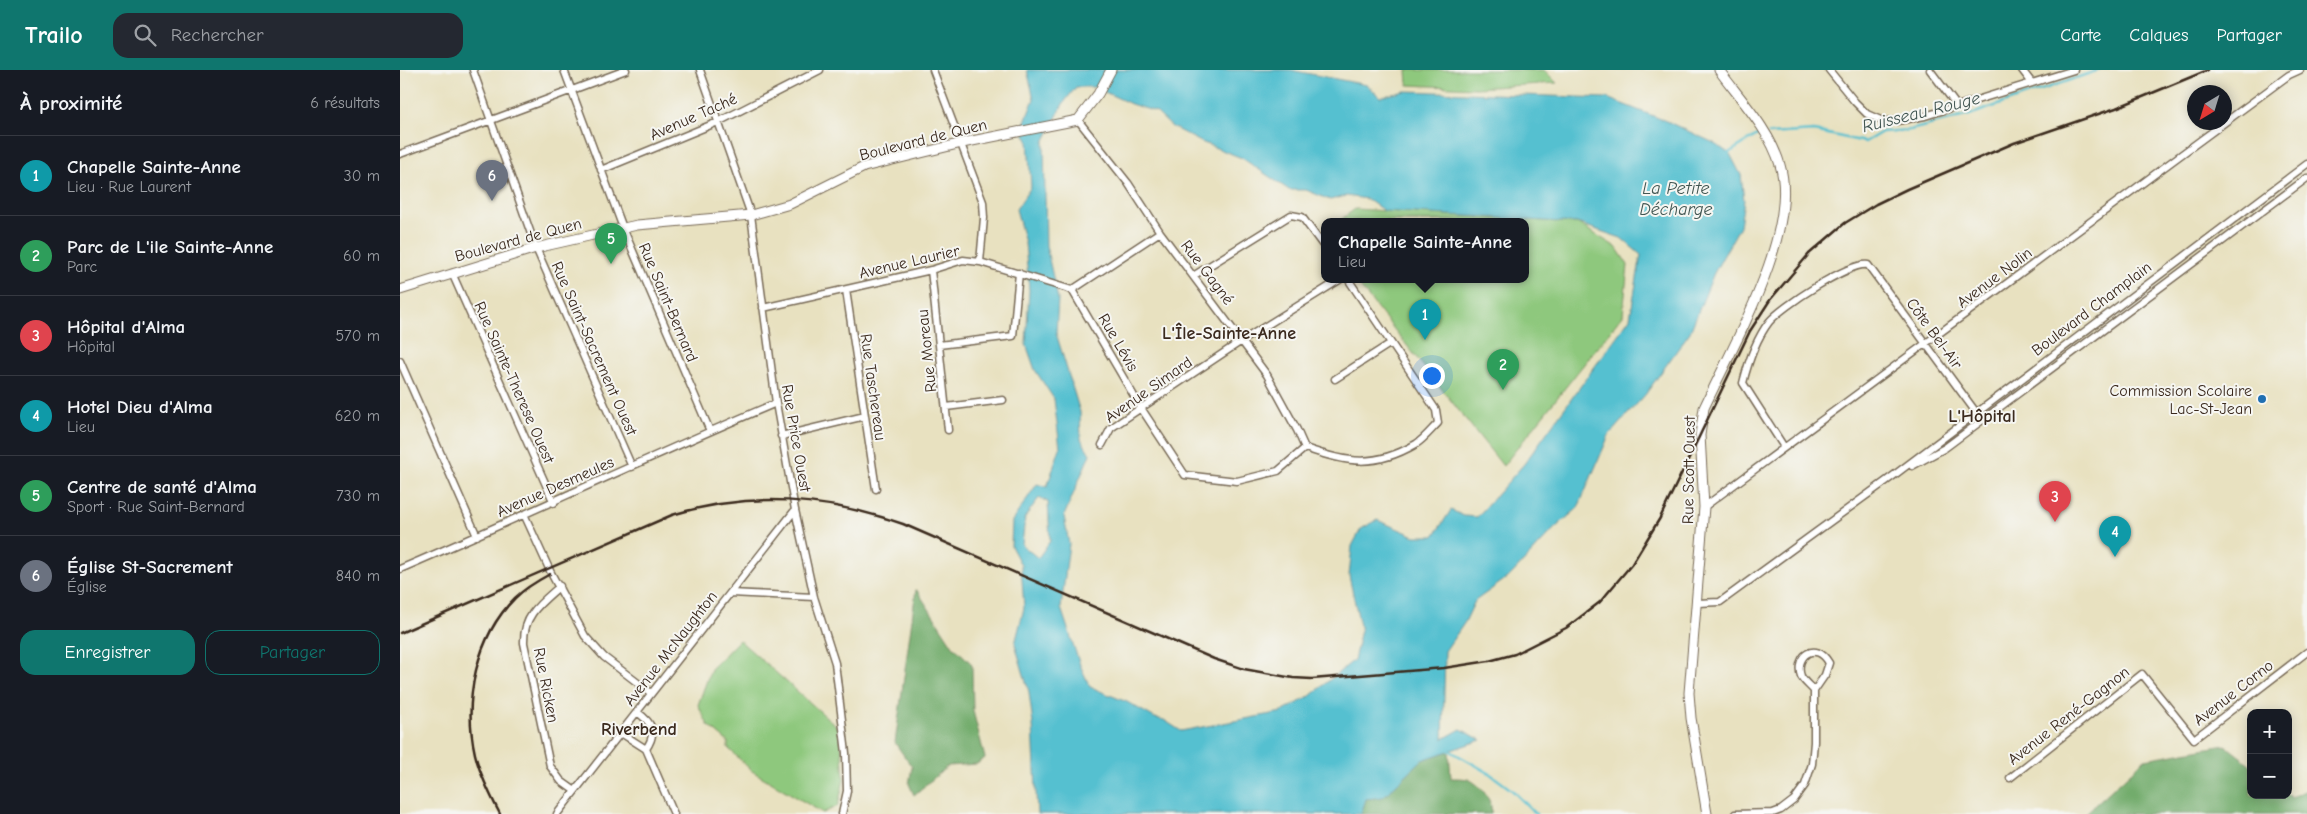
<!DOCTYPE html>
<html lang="fr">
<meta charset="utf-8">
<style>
:root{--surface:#171b24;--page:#242831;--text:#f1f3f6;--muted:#9ea1a6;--line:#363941;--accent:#0f766e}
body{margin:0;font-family:"Comic Neue",sans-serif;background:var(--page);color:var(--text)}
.controls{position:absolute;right:15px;bottom:15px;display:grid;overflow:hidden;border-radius:10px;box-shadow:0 2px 12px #0003}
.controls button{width:45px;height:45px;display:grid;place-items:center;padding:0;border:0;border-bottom:1px solid var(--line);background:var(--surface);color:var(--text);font:25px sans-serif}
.compass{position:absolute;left:1787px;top:15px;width:45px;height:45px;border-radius:50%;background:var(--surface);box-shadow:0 2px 12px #0003;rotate:218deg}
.you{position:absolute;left:1031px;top:305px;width:18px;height:18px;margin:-12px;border:4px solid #fff;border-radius:50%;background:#1a73e8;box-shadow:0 0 0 8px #1a73e833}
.badge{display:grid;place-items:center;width:32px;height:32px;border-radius:50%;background:var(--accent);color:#fff;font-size:16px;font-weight:700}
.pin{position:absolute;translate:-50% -41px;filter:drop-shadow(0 1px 2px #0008)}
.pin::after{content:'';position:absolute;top:26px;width:18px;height:15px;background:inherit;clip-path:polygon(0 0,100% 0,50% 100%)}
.popup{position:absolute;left:921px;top:148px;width:208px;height:65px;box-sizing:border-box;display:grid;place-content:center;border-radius:10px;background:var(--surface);filter:drop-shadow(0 1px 4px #0005);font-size:16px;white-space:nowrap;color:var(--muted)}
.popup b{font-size:19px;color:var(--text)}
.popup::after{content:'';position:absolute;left:50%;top:100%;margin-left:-10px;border:10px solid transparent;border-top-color:var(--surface)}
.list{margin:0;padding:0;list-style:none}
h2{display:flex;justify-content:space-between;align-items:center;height:65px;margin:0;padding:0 20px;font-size:21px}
h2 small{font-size:16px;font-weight:400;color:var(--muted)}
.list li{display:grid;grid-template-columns:32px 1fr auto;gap:15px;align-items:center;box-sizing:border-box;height:80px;padding:0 20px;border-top:1px solid var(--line)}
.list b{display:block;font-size:19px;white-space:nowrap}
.list p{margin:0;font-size:16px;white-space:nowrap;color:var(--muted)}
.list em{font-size:16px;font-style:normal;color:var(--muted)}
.actions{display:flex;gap:10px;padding:15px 20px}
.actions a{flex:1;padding:11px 0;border:1px solid var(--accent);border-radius:15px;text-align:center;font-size:18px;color:var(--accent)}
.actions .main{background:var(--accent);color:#fff}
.icon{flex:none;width:28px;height:28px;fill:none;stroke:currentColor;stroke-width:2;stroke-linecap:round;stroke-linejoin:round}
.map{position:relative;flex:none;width:1907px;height:744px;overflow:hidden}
header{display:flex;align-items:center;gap:30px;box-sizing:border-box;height:70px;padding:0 25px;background:var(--accent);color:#fff}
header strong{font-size:24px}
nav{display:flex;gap:28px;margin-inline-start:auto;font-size:18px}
.search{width:350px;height:45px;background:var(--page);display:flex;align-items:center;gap:12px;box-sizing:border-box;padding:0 18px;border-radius:15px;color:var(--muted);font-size:19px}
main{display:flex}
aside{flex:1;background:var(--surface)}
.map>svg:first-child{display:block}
.green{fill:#8ec87d;stroke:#64794e}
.forest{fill:#72ac6c;stroke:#566b45}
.water{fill:#55c0d0;stroke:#487577;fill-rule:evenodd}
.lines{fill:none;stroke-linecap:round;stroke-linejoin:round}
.stream{stroke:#55c0d0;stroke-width:2.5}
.street-casing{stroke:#786a57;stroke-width:9}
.secondary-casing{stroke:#786a57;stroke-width:11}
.street{stroke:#fff;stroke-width:6}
.secondary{stroke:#fff;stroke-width:9}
.rail{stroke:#3b2a1e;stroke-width:2.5}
.poi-dot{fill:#1f6fb2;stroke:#f6f6f2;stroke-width:2}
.labels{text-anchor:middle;stroke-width:4;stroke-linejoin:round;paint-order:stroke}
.street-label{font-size:16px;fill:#3b2a1e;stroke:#f6f6f2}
.poi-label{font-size:16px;fill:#3b2a1e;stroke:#f6f6f2;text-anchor:end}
.water-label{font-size:18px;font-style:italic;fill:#435753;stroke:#f6f6f2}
.neighbourhood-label{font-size:18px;font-weight:bold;fill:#3b2a1e;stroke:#f6f6f2}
</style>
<header>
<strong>Trailo</strong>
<div class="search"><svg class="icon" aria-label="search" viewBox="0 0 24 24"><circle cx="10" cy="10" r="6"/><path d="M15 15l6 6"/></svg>Rechercher</div>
<nav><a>Carte</a><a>Calques</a><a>Partager</a></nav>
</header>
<main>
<aside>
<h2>À proximité<small>6 résultats</small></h2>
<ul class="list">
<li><span class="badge" style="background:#0f9aa8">1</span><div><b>Chapelle Sainte-Anne</b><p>Lieu · Rue Laurent</p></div><em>30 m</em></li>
<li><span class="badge" style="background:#2e9e5b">2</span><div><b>Parc de L'ile Sainte-Anne</b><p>Parc</p></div><em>60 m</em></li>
<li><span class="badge" style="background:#e0444e">3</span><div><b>Hôpital d'Alma</b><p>Hôpital</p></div><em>570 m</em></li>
<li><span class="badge" style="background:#0f9aa8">4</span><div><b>Hotel Dieu d'Alma</b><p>Lieu</p></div><em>620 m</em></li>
<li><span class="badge" style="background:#2e9e5b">5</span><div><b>Centre de santé d'Alma</b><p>Sport · Rue Saint-Bernard</p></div><em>730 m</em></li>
<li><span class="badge" style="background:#6b7280">6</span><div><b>Église St-Sacrement</b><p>Église</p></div><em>840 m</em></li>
</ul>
<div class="actions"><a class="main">Enregistrer</a><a>Partager</a></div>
</aside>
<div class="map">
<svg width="1907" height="744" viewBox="0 0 1907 744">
<rect width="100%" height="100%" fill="#f6f6f2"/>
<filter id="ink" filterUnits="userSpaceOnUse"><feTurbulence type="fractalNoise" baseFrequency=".02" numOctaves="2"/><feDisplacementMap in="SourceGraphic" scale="10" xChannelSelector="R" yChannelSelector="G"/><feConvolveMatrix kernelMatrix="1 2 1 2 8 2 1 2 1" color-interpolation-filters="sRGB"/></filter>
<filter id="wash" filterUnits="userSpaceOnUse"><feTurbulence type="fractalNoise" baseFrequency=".0096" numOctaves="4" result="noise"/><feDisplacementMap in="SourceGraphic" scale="20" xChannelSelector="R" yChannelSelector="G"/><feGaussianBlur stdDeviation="1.12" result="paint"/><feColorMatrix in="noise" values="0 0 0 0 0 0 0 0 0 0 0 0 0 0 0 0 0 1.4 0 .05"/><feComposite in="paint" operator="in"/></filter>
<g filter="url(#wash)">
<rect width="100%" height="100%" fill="#e8e1c0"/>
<!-- green -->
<path class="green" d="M1007 0H1144L1157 13 1075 18 1008 15Z
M955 139 1177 153 1216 177 1228 195 1223 245 1103 396 954 209H1125V151H939Z
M339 570 440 659 444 709 438 736 423 743 352 701 328 678V672L308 655 298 635 311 599Z"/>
<!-- forest -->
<path class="forest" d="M516 519 553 576 572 594 573 641 585 688 577 694 548 696 514 725 509 714 512 697 495 673Z
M1825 675 1851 695V725H1888L1891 727 1907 720V744H1685L1745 689Z
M1049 681 1051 708C1056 708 1063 708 1068 709 1080 714 1094 731 1091 744H961L966 729 983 727 1022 690Z"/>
<!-- water -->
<path class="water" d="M627 0H890L967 15 980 27 1005 21 1207 28 1266 51 1314 73 1330 84 1341 105 1344 130 1340 156 1314 203 1290 262 1245 325 1209 365 1178 438 1155 458 1111 505 1075 531 1065 552 1045 581 1043 669 1061 659 1081 670 1022 690 983 727 966 729 961 744H637L633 654 629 622 615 574 624 538 621 495 611 476 612 451 637 414 647 417 660 378 654 329 635 300 626 274 629 220 625 173 616 139 631 117 628 70 622 59 634 29ZM676 17H694L731 34 756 42 772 57 801 72 842 88 889 120H906L930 130 946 126 967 129 984 141 1177 153 1221 168 1241 185 1230 248 1124 394 1077 447 1064 446 1051 440 1034 466H1015L977 450 961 459 952 476 949 506 961 560 954 590 910 626 882 642 781 661 764 650 755 648 727 632 690 617 680 595 661 538 669 474 664 446 690 384 681 369 680 342 656 263 658 229 646 176 644 72 663 34ZM639 428 648 432 650 471 638 488 622 475 625 447Z"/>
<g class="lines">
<!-- stream -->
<path class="stream" d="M1369 64 1414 61 1465 72 1482 62 1510 60 1569 45 1699 0
M1327 84 1359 64H1363
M1047 679 1089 703 1113 721 1136 744"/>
</g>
</g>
<g filter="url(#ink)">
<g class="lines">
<defs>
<path id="street" d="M73 0 136 178 232 397
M164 0 223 158 310 361
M300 0 351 145 376 333 395 440 414 527 435 593 446 683 447 721 442 744
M533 0 583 132 584 148 580 192
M1429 0 1455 32 1467 44 1483 51H1497L1525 46 1674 0
M1530 0 1557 36
M1622 0 1632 13
M678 50 728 113 760 162 867 305 897 360 905 378
M0 84 226 0
M201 100 318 52 420 0
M531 200 548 360
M52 203 154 433
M793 206 891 145 902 147 925 178
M446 220 476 419
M672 220 741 338 785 405 837 411 878 401 905 378C947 393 975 398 1016 374 1024 369 1031 360 1038 353L1036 340 948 209
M363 238 531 200 563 190 580 192 672 220 760 162
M539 275 613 266 619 203
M0 291 77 466
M935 309 991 273
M546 337 603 330
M381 366 465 346
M702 375 711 358 843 270 941 209
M1384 377 1343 313C1348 293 1356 269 1369 252 1381 237 1449 192 1468 195L1578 345
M1512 396 1545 378 1907 108
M1304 437 1889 5 1900 0
M124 444 151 503 185 566 204 587 251 623
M0 499C126 445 250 386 376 333
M160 516C141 533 123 545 124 573L150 696 161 711 175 721
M331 523 414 527
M1297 533 1320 532 1493 406 1907 94
M237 642C253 653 257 663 246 679
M221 663 246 679 274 744
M1610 708 1742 604 1794 669 1907 582
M157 744 395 440
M1335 744 1373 743 1381 740 1394 730 1405 715 1412 694 1414 672V621L1425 605 1429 593C1416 570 1394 586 1401 606 1403 611 1410 616 1414 621"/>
<path id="secondary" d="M0 220 136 178 237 155 351 145 390 134 464 97 562 73 678 50 698 24 711 0
M1307 744 1291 648 1289 623 1304 437 1300 365 1304 338C1332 277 1400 161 1380 95 1370 60 1340 29 1319 0"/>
</defs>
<!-- street casing -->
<use href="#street" class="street-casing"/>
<!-- secondary casing -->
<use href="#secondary" class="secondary-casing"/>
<!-- street -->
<use href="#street" class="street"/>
<!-- secondary -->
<use href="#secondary" class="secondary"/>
<!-- rail -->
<path class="rail" d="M0 563 272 445C351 421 425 427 503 454L814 589 844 599 893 608 912 609 1044 598 1089 591 1115 584 1166 558 1200 532 1232 494 1260 448 1350 261 1370 230 1409 184 1445 153 1476 134 1507 119 1614 73 1716 38 1808 0
M100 744C90 725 80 705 75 684 63 631 76 567 115 528 125 518 137 511 150 504"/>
</g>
</g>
<!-- markers -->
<circle class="poi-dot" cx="1862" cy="329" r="5"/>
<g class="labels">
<!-- street labels -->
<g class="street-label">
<text transform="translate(293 46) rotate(-24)" y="6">Avenue Taché</text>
<text transform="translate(523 69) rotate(-14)" y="6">Boulevard de Quen</text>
<text transform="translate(118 169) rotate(-15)" y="6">Boulevard de Quen</text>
<text transform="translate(509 191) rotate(-13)" y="6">Avenue Laurier</text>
<text transform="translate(808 202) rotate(53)" y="6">Rue Gagné</text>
<text transform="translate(1594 207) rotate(-37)" y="6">Avenue Nolin</text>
<text transform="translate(269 232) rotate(67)" y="6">Rue Saint-Bernard</text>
<text transform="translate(1691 238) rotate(-37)" y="6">Boulevard Champlain</text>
<text transform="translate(1535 263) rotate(54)" y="6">Côte Bel-Air</text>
<text transform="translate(719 272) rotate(60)" y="6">Rue Lévis</text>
<text transform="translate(195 278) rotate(66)" y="6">Rue Saint-Sacrement Ouest</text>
<text transform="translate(526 281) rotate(-96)" y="6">Rue Moreau</text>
<text transform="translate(115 312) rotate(66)" y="6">Rue Sainte-Therese Ouest</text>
<text transform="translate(474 317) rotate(82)" y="6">Rue Taschereau</text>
<text transform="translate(748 319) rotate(-35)" y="6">Avenue Simard</text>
<text transform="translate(397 368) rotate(80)" y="6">Rue Price Ouest</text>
<text transform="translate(1288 400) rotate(-89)" y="6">Rue Scott Ouest</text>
<text transform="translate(155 416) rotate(-24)" y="6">Avenue Desmeules</text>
<text transform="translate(270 578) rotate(-52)" y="6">Avenue McNaughton</text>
<text transform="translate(147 615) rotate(79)" y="6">Rue Ricken</text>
<text transform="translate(1833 622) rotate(-38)" y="6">Avenue Corno</text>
<text transform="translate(1668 645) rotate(-38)" y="6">Avenue René-Gagnon</text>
</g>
<!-- poi labels -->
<g class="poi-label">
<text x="1852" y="326">Commission Scolaire<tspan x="1852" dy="18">Lac-St-Jean</tspan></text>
</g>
<!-- water labels -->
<g class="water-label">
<text transform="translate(1521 42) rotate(-14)" y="6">Ruisseau Rouge</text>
<text x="1276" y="124">La Petite<tspan x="1276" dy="21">Décharge</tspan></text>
</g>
<!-- neighbourhood labels -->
<g class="neighbourhood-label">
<text x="829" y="269">L'Île-Sainte-Anne</text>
<text x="1582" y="352">L'Hôpital</text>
<text x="239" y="665">Riverbend</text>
</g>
</g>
</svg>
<div class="controls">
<button>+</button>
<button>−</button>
</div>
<svg class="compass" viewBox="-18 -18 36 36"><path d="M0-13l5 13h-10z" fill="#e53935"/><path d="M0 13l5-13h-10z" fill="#9ea1a6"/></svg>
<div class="you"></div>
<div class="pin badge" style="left:1025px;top:270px;background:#0f9aa8">1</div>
<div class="popup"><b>Chapelle Sainte-Anne</b>Lieu</div>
<div class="pin badge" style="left:1103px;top:320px;background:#2e9e5b">2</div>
<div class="pin badge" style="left:1655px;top:452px;background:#e0444e">3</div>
<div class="pin badge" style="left:1715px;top:487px;background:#0f9aa8">4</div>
<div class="pin badge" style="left:211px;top:194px;background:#2e9e5b">5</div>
<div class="pin badge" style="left:92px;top:131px;background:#6b7280">6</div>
</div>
</main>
